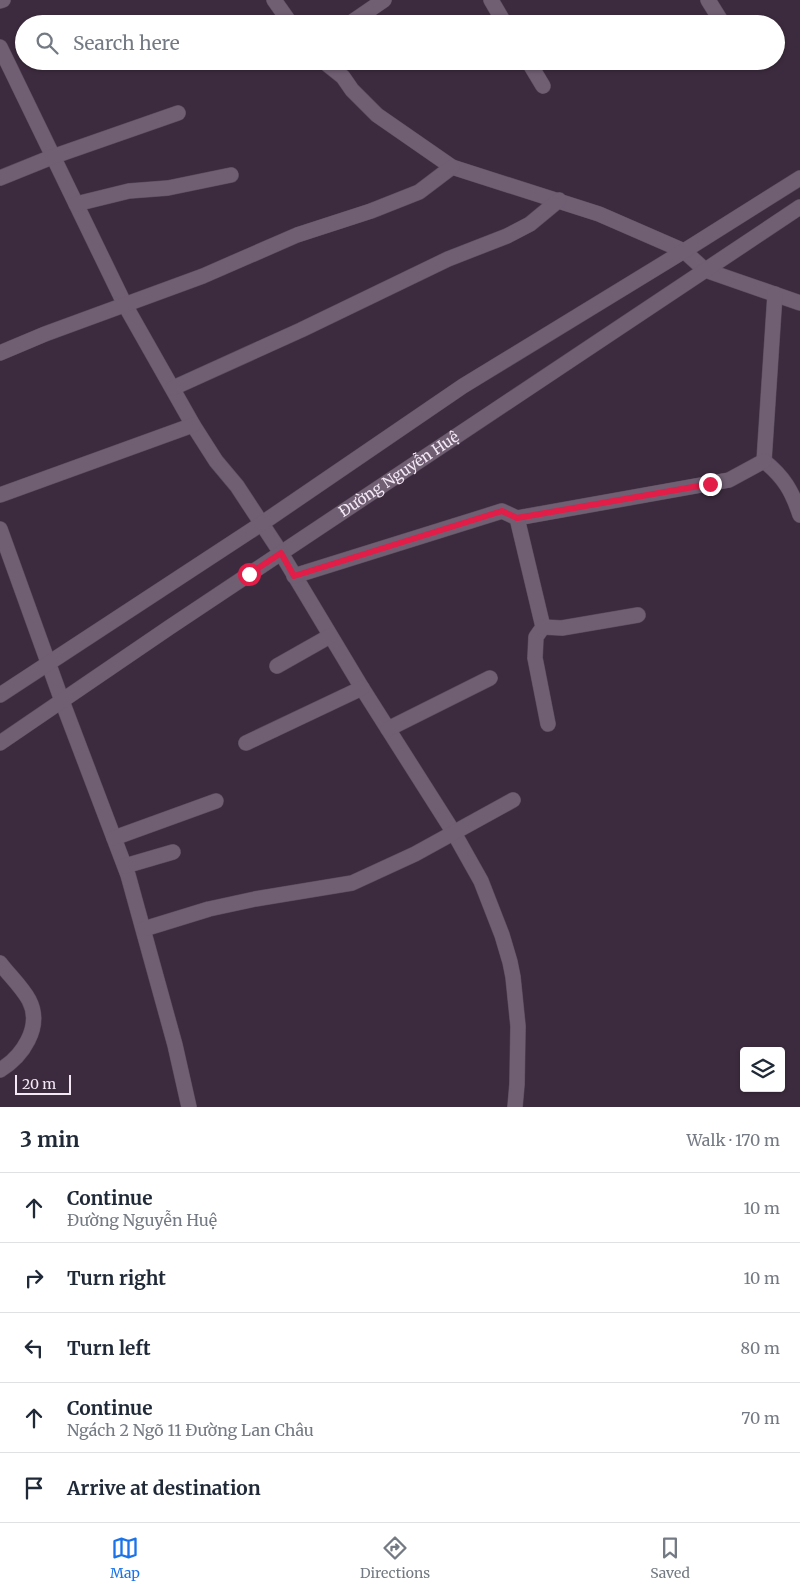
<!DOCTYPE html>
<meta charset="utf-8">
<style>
:root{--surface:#fff;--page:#f6f6f7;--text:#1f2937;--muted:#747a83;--line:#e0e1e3;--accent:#1a73e8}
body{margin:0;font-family:Merriweather,serif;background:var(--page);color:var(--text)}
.controls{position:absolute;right:15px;bottom:15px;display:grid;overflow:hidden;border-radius:5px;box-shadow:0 1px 4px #0004}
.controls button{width:45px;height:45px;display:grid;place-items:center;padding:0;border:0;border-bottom:1px solid var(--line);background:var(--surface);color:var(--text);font:25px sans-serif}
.scale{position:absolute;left:15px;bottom:12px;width:56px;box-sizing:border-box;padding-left:5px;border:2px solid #f3e8f4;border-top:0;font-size:14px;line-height:18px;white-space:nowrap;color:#f3e8f4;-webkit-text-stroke:4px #3c2b3e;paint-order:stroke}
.stop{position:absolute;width:15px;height:15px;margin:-11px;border:4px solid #e11d48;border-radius:50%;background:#fff}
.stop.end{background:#e11d48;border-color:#fff;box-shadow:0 1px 5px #0008}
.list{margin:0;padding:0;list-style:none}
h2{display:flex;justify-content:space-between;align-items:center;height:65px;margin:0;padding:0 20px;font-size:21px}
h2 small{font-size:16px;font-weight:400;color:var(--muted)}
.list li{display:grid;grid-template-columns:32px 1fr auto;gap:15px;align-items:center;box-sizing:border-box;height:70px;padding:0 20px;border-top:1px solid var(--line)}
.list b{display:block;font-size:19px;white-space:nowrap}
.list p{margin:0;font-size:16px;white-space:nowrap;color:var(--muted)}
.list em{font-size:16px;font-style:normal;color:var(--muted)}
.icon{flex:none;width:28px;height:28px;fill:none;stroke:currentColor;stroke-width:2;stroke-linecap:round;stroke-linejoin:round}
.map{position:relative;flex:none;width:800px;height:1107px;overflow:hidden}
.search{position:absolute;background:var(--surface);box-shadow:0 1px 4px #0004;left:15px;right:15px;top:15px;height:55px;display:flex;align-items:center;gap:12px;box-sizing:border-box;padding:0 18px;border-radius:28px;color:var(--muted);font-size:19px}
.sheet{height:415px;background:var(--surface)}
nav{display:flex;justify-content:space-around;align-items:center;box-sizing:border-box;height:70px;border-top:1px solid var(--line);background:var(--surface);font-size:14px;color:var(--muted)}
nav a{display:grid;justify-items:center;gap:2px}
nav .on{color:var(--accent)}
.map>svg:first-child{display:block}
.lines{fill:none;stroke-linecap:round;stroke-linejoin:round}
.minor-casing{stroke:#584a5b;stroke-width:16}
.minor{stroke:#705e73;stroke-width:15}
.route{stroke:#e11d48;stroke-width:6}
.labels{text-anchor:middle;stroke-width:4;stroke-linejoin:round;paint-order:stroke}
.street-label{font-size:15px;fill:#f3e8f4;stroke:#3c2b3e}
</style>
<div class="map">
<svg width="800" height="1107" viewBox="0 0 800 1107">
<rect width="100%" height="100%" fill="#3c2b3e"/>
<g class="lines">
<defs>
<g id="minor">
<path d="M274 0 291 24"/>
<path d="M491 0 505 24"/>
<path d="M708 0 723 24"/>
<path d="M0 1 3 0"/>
<path d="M349 24 384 0"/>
<path d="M0 47 125 305 193 425 216 461 237 486 281 553 362 688 454 833 481 881 502 935 510 962 513 977 518 1026 517 1084 515 1107"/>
<path d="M323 61 343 77 352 90 377 115 452 167 599 214 684 251 705 270 800 303"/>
<path d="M528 61 543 86"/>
<path d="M0 178 52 157 178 113"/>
<path d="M76 204 129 191 168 188 231 175"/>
<path d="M0 353 45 334 203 276 297 235 371 211 419 192 452 167"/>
<path d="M173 388 301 330 448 259 507 236 530 224 559 200"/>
<path d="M764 461 775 294"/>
<path d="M764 461C784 477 792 491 800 515"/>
<path d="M0 495 193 425"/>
<path d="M517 518 729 480 764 461"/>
<path d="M0 529 62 701 128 875 175 1045 189 1107"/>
<path d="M294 576 502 511 517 518 543 627 536 637 535 658 548 724"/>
<path d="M543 627 562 628 638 615"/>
<path d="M277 666 330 636"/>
<path d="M0 695 261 524 463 386 684 251 800 178"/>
<path d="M388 729 490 678"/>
<path id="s1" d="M0 743 170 627 800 207"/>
<path d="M246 743 362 688"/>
<path d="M114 838 216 801"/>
<path d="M125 866 173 852"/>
<path d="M144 929 209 909 255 899 352 883 415 854 513 800"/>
<path d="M0 963C9 975 22 987 29 1000 43 1027 22 1057 0 1070"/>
</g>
</defs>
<!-- minor casing -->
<use href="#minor" class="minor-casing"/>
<!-- minor -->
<use href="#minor" class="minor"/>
</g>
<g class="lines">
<!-- route -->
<path class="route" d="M249 574 281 553 294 576 502 511 517 518 710 484"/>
</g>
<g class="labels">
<!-- street labels -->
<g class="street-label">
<text dy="5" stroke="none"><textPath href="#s1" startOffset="481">Đường Nguyễn Huệ</textPath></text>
</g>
</g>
</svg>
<div class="controls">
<button><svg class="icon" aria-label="layers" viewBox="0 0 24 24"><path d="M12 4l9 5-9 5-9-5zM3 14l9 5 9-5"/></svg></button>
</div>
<div class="scale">20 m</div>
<div class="stop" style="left:249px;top:574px"></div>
<div class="stop end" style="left:710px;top:484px"></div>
<div class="search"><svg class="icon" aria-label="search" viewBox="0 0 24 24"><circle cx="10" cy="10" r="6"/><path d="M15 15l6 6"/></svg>Search here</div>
</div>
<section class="sheet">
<h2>3 min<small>Walk · 170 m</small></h2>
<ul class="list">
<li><svg class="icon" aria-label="ahead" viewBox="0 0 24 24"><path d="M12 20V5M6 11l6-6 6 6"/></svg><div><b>Continue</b><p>Đường Nguyễn Huệ</p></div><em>10 m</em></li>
<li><svg class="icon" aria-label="right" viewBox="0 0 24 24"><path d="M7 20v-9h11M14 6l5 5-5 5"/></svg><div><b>Turn right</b></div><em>10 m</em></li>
<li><svg class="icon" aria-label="left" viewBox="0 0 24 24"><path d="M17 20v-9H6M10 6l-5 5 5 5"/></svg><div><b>Turn left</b></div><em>80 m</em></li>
<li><svg class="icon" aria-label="ahead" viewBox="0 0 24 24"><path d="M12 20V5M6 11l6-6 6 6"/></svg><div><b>Continue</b><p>Ngách 2 Ngõ 11 Đường Lan Châu</p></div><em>70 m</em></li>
<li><svg class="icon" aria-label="arrive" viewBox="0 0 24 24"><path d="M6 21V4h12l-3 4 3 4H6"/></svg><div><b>Arrive at destination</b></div></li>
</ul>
</section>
<nav>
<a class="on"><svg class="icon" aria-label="map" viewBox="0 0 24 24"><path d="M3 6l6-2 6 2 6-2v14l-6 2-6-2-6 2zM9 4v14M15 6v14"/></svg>Map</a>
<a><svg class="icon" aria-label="directions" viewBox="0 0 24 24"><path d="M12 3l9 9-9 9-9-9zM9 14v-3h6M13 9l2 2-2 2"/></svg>Directions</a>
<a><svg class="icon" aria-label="saved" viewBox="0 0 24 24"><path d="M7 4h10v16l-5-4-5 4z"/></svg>Saved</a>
</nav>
